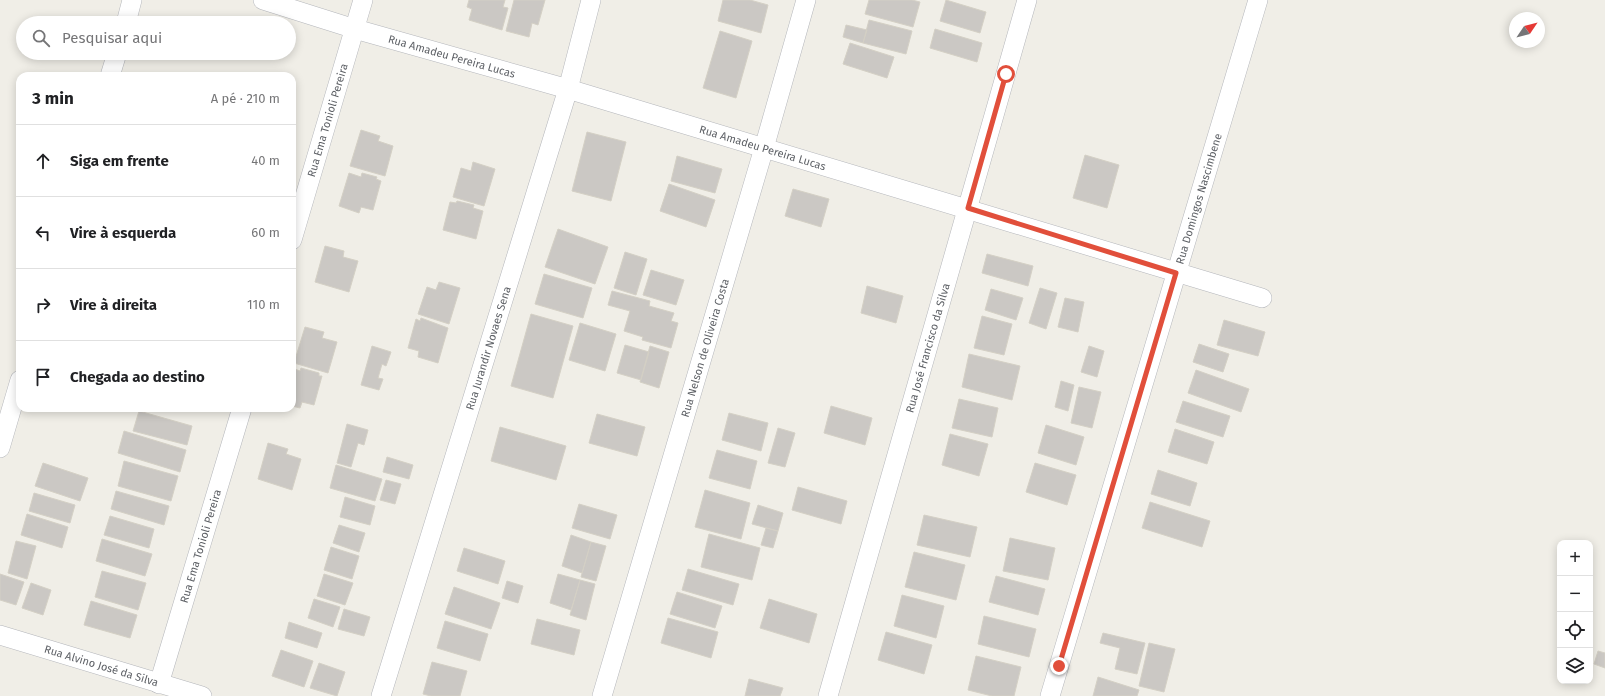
<!DOCTYPE html>
<html lang="pt">
<meta charset="utf-8">
<style>
:root{--surface:#fff;--page:#f6f6f6;--text:#202124;--muted:#757577;--line:#e0e0e0}
body{margin:0;font-family:"Fira Sans",sans-serif;background:var(--page);color:var(--text)}
.controls{position:absolute;right:12px;bottom:12px;display:grid;overflow:hidden;border-radius:8px;box-shadow:0 2px 10px #0003}
.controls button{width:36px;height:36px;display:grid;place-items:center;padding:0;border:0;border-bottom:1px solid var(--line);background:var(--surface);color:var(--text);font:20px sans-serif}
.compass{position:absolute;left:1509px;top:12px;width:36px;height:36px;border-radius:50%;background:var(--surface);box-shadow:0 2px 10px #0003;rotate:55deg}
.stop{position:absolute;width:12px;height:12px;margin:-9px;border:3px solid #e14f3b;border-radius:50%;background:#fff}
.stop.end{background:#e14f3b;border-color:#fff;box-shadow:0 1px 4px #0008}
.list{margin:0;padding:0;list-style:none}
h2{display:flex;justify-content:space-between;align-items:center;height:52px;margin:0;padding:0 16px;font-size:17px}
h2 small{font-size:13px;font-weight:400;color:var(--muted)}
.list li{display:grid;grid-template-columns:26px 1fr auto;gap:12px;align-items:center;box-sizing:border-box;height:72px;padding:0 16px;border-top:1px solid var(--line)}
.list b{display:block;font-size:15px;white-space:nowrap}
.list em{font-size:13px;font-style:normal;color:var(--muted)}
.icon{flex:none;width:22px;height:22px;fill:none;stroke:currentColor;stroke-width:2;stroke-linecap:round;stroke-linejoin:round}
.map{position:relative;flex:none;width:1605px;height:696px;overflow:hidden}
.search{position:absolute;background:var(--surface);box-shadow:0 2px 10px #0003;left:16px;top:16px;width:280px;height:44px;display:flex;align-items:center;gap:10px;box-sizing:border-box;padding:0 14px;border-radius:22px;color:var(--muted);font-size:15px}
.panel{position:absolute;background:var(--surface);box-shadow:0 2px 10px #0003;left:16px;top:72px;width:280px;height:340px;border-radius:12px}
.map>svg:first-child{display:block}
.building{fill:#cbc8c4;stroke:#d4d0c5}
.lines{fill:none;stroke-linecap:round;stroke-linejoin:round}
.street-casing{stroke:#b4b6bb;stroke-width:20}
.street{stroke:#fff;stroke-width:19}
.route{stroke:#e14f3b;stroke-width:5}
.labels{text-anchor:middle;stroke-width:3;stroke-linejoin:round;paint-order:stroke}
.street-label{font-size:11px;fill:#5e6166;stroke:#fff}
</style>
<div class="map">
<svg width="1605" height="696" viewBox="0 0 1605 696">
<rect width="100%" height="100%" fill="#f0eee7"/>
<!-- building -->
<path class="building" d="M469 0H505L503 7 508 8 502 30 469 20 472 9 467 7Z
M514 0H545L538 25 532 23 529 37 506 31Z
M723 0H750L768 5 761 33 718 21Z
M869 0H912L920 2 913 27 865 14Z
M946 0 986 12 980 33 940 21Z
M869 20 912 31 906 54 863 43Z
M846 25 867 30 863 43 843 37Z
M935 29 982 43 977 62 930 48Z
M720 31 752 41 736 98 703 88Z
M850 43 894 57 887 78 843 64Z
M361 130 380 136 378 141 393 146 385 176 350 166Z
M587 132 626 142 611 201 572 191Z
M1085 155 1119 165 1107 208 1073 198Z
M677 156 722 169 715 193 671 181Z
M473 162 495 169 484 206 453 197 461 168 471 171Z
M349 173 361 177 362 173 377 177 376 179 381 181 373 210 361 207 359 213 339 206Z
M669 184 715 200 706 227 660 211Z
M793 189 829 199 821 227 785 216Z
M457 201 474 205 473 208 483 211 476 239 443 230 450 202 456 203Z
M558 229 608 247 595 284 545 267Z
M325 246 344 251 343 257 358 261 349 292 315 282Z
M625 252 647 259 636 295 614 288Z
M987 254 1033 266 1028 286 982 273Z
M651 270 684 280 676 305 643 295Z
M544 274 592 288 583 318 535 304Z
M439 282 460 288 449 324 418 314 427 287 436 290Z
M867 286 903 296 896 323 861 313Z
M1040 288 1057 293 1046 329 1029 323Z
M991 289 1023 298 1016 320 985 310Z
M612 291 650 301 649 306 674 313 671 321 678 323 671 348 642 340 643 337 624 331 630 311 608 305Z
M1065 298 1084 302 1078 332 1058 327Z
M531 314 573 326 553 398 511 386Z
M982 316 1012 324 1004 355 974 348Z
M421 318 448 328 438 363 418 357 419 351 408 348 416 319 420 321Z
M1224 320 1265 332 1258 356 1217 345Z
M580 323 616 334 605 371 569 360Z
M305 327 324 332 322 338 337 342 328 373 294 363Z
M1199 344 1229 354 1223 372 1193 362Z
M625 345 649 352 641 380 617 373Z
M372 346 391 352 386 366 382 364 378 378 383 379 379 390 361 385Z
M650 346 669 352 659 388 640 382Z
M1089 346 1104 351 1097 377 1081 372Z
M969 354 1020 366 1012 400 962 387Z
M292 368 300 371 301 368 319 373V376H322L314 405 302 402 300 408 292 406Z
M1196 370 1249 389 1241 412 1188 393Z
M1061 381 1074 385 1068 411 1055 407Z
M1079 387 1101 392 1092 428 1071 423Z
M959 399 998 408 992 437 952 428Z
M1183 401 1230 416 1223 437 1176 422Z
M831 406 872 418 865 445 824 433Z
M139 411 192 426 187 445 133 431Z
M729 413 768 423 761 451 722 440Z
M597 414 645 427 637 456 589 443Z
M347 424 368 430 364 445 358 443 351 467 337 463Z
M1046 425 1084 437 1076 465 1038 453Z
M500 427 566 446 556 480 491 461Z
M778 428 795 433 785 467 768 463Z
M1175 429 1214 442 1207 464 1168 452Z
M124 431 186 450 180 472 118 453Z
M950 434 988 444 979 476 942 465Z
M268 443 288 449 286 454 301 459 292 490 258 479Z
M717 450 757 461 750 489 709 478Z
M387 457 413 465 409 479 383 472Z
M124 461 178 476 171 501 118 486Z
M43 463 88 478 80 501 35 486Z
M1035 463 1076 475 1067 505 1026 492Z
M336 465 382 479 375 501 330 488Z
M1158 470 1197 483 1190 506 1151 494Z
M386 480 401 484 395 504 380 500Z
M798 487 847 501 841 524 792 510Z
M705 490 750 503 741 539 695 527Z
M116 491 169 506 164 525 111 509Z
M34 493 75 505 70 523 29 511Z
M345 497 375 506 370 525 340 517Z
M1150 502 1210 521 1202 547 1142 528Z
M579 504 617 515 610 539 572 528Z
M758 505 783 513 778 531 752 524Z
M27 514 68 527 62 548 21 535Z
M924 515 977 527 970 557 917 545Z
M110 516 154 529 149 548 104 535Z
M339 525 365 533 359 552 333 543Z
M766 528 778 531 773 548 761 545Z
M709 534 760 548 752 580 701 567Z
M571 535 591 542 582 573 562 566Z
M1010 538 1055 548 1048 580 1003 571Z
M102 539 152 554 145 576 96 561Z
M16 541 36 546 27 579 8 573Z
M591 542 606 546 596 581 581 577Z
M331 547 359 556 352 579 324 570Z
M464 548 505 561 498 584 457 571Z
M914 552 965 565 956 600 905 587Z
M688 569 739 584 733 605 682 590Z
M102 571 146 583 138 610 95 597Z
M0 574 24 582 16 605 0 600Z
M324 574 353 583 345 605 317 596Z
M558 574 580 580 571 610 550 603Z
M996 576 1045 589 1038 615 989 602Z
M580 580 595 584 586 620 570 615Z
M507 581 523 586 518 603 502 598Z
M31 583 51 590 43 615 22 608Z
M454 587 500 603 491 629 445 614Z
M677 592 722 606 715 628 670 614Z
M902 595 944 606 936 638 894 626Z
M314 599 340 607 333 627 308 618Z
M769 599 817 614 809 643 760 628Z
M91 601 137 615 130 638 84 625Z
M344 609 370 617 364 636 338 629Z
M984 616 1036 629 1029 657 978 644Z
M668 618 718 632 711 658 661 643Z
M537 619 580 630 574 655 531 644Z
M445 621 488 634 480 661 437 648Z
M289 622 322 633 317 648 285 638Z
M886 632 932 645 924 674 878 660Z
M1103 633 1145 643 1137 674 1115 669 1120 648 1100 643Z
M1149 643 1175 649 1164 692 1139 686Z
M281 650 313 661 304 687 272 676Z
M1598 651 1605 653V668L1594 664Z
M976 656 1021 667 1014 696H992L968 690Z
M432 662 467 671 460 696H431L423 694Z
M319 663 345 672 337 696 310 688Z
M1098 677 1139 690 1137 696H1093Z
M749 679 783 688 780 696H745Z"/>
<g class="lines">
<defs>
<g id="street">
<path id="s1" d="M263 0 355 29 568 89 1262 298"/>
<path d="M126 23 132 0"/>
<path d="M110 76 117 53"/>
<path id="s2" d="M292 240 363 0"/>
<path d="M0 448 20 380"/>
<path id="s3" d="M0 635 202 696"/>
<path id="s4" d="M159 684 242 408"/>
<path id="s5" d="M381 696 568 89 591 0"/>
<path id="s6" d="M602 696 764 148 806 0"/>
<path id="s7" d="M828 696 1027 0"/>
<path id="s8" d="M1050 696 1258 0"/>
</g>
</defs>
<!-- street casing -->
<use href="#street" class="street-casing"/>
<!-- street -->
<use href="#street" class="street"/>
</g>
<g class="lines">
<!-- route -->
<path class="route" d="M1006 74 968 208 1176 273 1059 666"/>
</g>
<g class="labels">
<!-- street labels -->
<g class="street-label">
<text dy="4" stroke="none"><textPath href="#s1" startOffset="197">Rua Amadeu Pereira Lucas</textPath></text>
<text dy="4" stroke="none"><textPath href="#s2" startOffset="125">Rua Ema Tonioli Pereira</textPath></text>
<text dy="4" stroke="none"><textPath href="#s1" startOffset="521">Rua Amadeu Pereira Lucas</textPath></text>
<text dy="4" stroke="none"><textPath href="#s8" startOffset="519">Rua Domingos Nascimbene</textPath></text>
<text dy="4" stroke="none"><textPath href="#s6" startOffset="363">Rua Nelson de Oliveira Costa</textPath></text>
<text dy="4" stroke="none"><textPath href="#s7" startOffset="362">Rua José Francisco da Silva</textPath></text>
<text dy="4" stroke="none"><textPath href="#s5" startOffset="364">Rua Jurandir Novaes Sena</textPath></text>
<text dy="4" stroke="none"><textPath href="#s4" startOffset="144">Rua Ema Tonioli Pereira</textPath></text>
<text dy="4" stroke="none"><textPath href="#s3" startOffset="106">Rua Alvino José da Silva</textPath></text>
</g>
</g>
</svg>
<div class="controls">
<button>+</button>
<button>−</button>
<button><svg class="icon" aria-label="locate" viewBox="0 0 24 24"><circle cx="12" cy="12" r="6"/><path d="M12 2v4M12 18v4M2 12h4M18 12h4"/></svg></button>
<button><svg class="icon" aria-label="layers" viewBox="0 0 24 24"><path d="M12 4l9 5-9 5-9-5zM3 14l9 5 9-5"/></svg></button>
</div>
<svg class="compass" viewBox="-18 -18 36 36"><path d="M0-13l5 13h-10z" fill="#e53935"/><path d="M0 13l5-13h-10z" fill="#757577"/></svg>
<div class="stop" style="left:1006px;top:74px"></div>
<div class="stop end" style="left:1059px;top:666px"></div>
<div class="search"><svg class="icon" aria-label="search" viewBox="0 0 24 24"><circle cx="10" cy="10" r="6"/><path d="M15 15l6 6"/></svg>Pesquisar aqui</div>
<section class="panel">
<h2>3 min<small>A pé · 210 m</small></h2>
<ul class="list">
<li><svg class="icon" aria-label="ahead" viewBox="0 0 24 24"><path d="M12 20V5M6 11l6-6 6 6"/></svg><div><b>Siga em frente</b></div><em>40 m</em></li>
<li><svg class="icon" aria-label="left" viewBox="0 0 24 24"><path d="M17 20v-9H6M10 6l-5 5 5 5"/></svg><div><b>Vire à esquerda</b></div><em>60 m</em></li>
<li><svg class="icon" aria-label="right" viewBox="0 0 24 24"><path d="M7 20v-9h11M14 6l5 5-5 5"/></svg><div><b>Vire à direita</b></div><em>110 m</em></li>
<li><svg class="icon" aria-label="arrive" viewBox="0 0 24 24"><path d="M6 21V4h12l-3 4 3 4H6"/></svg><div><b>Chegada ao destino</b></div></li>
</ul>
</section>
</div>
